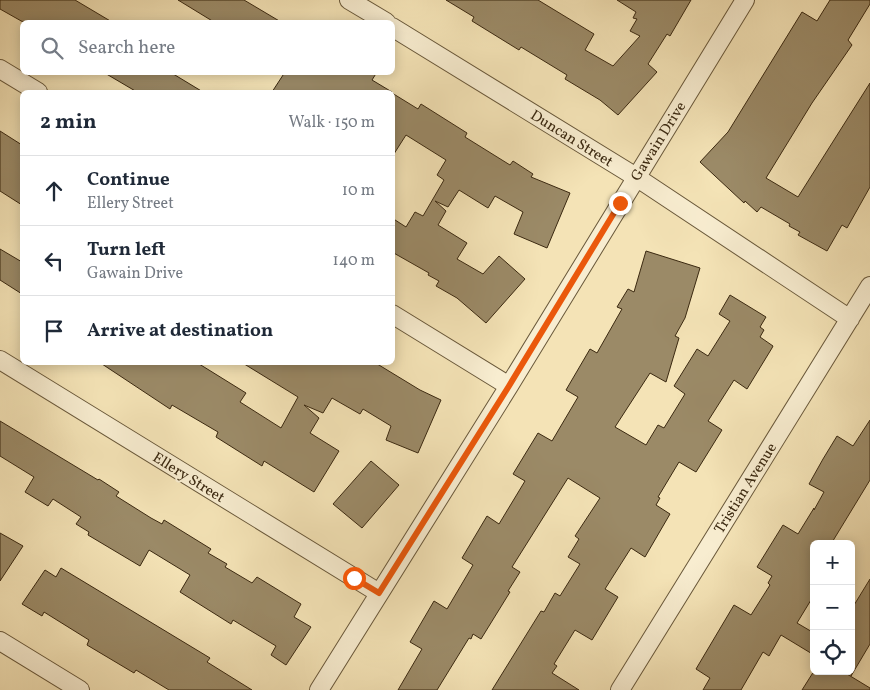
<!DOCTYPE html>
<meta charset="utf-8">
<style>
:root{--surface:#fff;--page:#f2f2f3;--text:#1f2937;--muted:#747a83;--line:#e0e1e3}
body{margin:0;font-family:Vollkorn,serif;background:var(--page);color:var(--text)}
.controls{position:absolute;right:15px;bottom:15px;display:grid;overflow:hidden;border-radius:8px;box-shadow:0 2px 12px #0003}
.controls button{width:45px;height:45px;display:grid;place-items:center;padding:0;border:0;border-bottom:1px solid var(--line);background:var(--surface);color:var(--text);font:25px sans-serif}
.stop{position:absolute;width:15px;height:15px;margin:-11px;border:4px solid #ea580c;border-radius:50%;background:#fff}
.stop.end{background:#ea580c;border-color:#fff;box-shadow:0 1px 5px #0008}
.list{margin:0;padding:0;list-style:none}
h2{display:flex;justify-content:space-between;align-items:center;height:65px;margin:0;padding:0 20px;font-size:21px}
h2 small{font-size:16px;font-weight:400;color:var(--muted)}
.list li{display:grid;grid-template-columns:32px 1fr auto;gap:15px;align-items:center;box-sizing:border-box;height:70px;padding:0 20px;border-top:1px solid var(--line)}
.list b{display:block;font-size:19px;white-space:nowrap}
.list p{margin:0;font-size:16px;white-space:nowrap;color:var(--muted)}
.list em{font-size:16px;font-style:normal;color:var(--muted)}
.icon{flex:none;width:28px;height:28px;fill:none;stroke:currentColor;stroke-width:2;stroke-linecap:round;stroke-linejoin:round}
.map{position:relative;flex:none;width:870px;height:690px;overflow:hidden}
.search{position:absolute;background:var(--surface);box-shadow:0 2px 12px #0003;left:20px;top:20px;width:375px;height:55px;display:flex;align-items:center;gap:12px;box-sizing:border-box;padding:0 18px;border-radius:8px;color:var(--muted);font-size:19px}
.panel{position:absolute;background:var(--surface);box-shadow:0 2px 12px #0003;left:20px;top:90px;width:375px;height:275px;border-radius:8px}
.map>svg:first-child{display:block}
.building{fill:#9b8a67;stroke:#3b2911}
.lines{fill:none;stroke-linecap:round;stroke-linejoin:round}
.minor-casing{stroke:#69583a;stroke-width:20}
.minor{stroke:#f8edd0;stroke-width:18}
.route{stroke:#ea580c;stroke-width:6}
.labels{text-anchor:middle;stroke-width:4;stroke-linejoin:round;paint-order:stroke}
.street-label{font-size:15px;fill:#3b2911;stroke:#f8edd0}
</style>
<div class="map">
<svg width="870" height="690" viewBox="0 0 870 690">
<rect width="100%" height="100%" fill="#f4e3b6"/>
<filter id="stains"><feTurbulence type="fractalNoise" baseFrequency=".004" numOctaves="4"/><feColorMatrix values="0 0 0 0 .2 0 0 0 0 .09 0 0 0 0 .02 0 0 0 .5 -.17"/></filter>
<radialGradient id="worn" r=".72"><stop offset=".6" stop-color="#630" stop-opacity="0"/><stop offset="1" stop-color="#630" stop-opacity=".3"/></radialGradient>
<!-- building -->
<path class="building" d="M0 0H75L112 22H23L0 9Z
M178 0H244L281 22H214Z
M446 0H538L594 34 585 50 613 66 640 36 630 31 637 19 633 18 636 12 617 0H691L670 36 667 34 648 64 657 72 618 115 600 100 565 79 567 75 521 47 519 50 472 21 474 17Z
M830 0H870V4L848 40 852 45 812 103 766 178 798 197 870 83V187L847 228 842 225 827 251 798 235 800 232 789 226 790 224 761 207 757 212 745 201 744 203 700 162 728 132 802 12 817 21Z
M103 72H170L203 92H137Z
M285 72H377L372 80 392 92H272Z
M392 93 418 109 421 104 467 133 465 137 510 165 513 161 533 174 531 177 570 193 547 248 514 234 523 212 495 196 488 208 459 190 448 207 435 201 446 211 438 225 467 243 457 259 483 274 499 256 525 279 486 323 457 298 436 286 439 281 428 275 429 273 392 252V218L406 227 415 212 423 216 444 180 437 175 446 160 406 135 392 157Z
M0 131 22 145V205L0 191Z
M0 249 22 262V294L0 280Z
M646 251 700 268 685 318 675 336 679 338 666 382 650 373 615 427 646 445 658 425 664 428 685 394 674 386 697 349 708 356 730 321 719 314 730 295 766 317 760 327 764 330 760 337 773 346 772 348 747 389 734 380 708 421 722 430 696 472 679 462 658 497 660 498 656 505 670 514 645 557 631 548 605 589 618 597 592 640 575 630 554 664 557 666 552 673 579 690H492L541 611 544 612 555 593 560 596 580 564 568 557 579 539 575 536 600 498 568 478 512 567 520 572 508 591 510 592 481 639 473 634 471 639 469 638 437 690H398L422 649 410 642 434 601 447 609 473 565 462 558 487 516 499 524 525 481 513 474 538 433 552 441 578 397 566 390 590 349 597 353 622 309 617 307 628 289 634 292Z
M99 362H196L246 393 240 402 281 428 298 397 241 362H374L420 390 441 400 418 453 386 440 391 426 363 409 360 414 332 398 323 413 304 405 319 418 310 433 339 451 314 492 264 461 262 466 216 437 218 432 172 405 170 409Z
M870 420V480L831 544H814V595L797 623 814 633V655L781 635 769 656 763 652 741 690H703L710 678 696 669 734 605 751 615 770 585 768 583 772 576 757 567 783 525 798 534 814 508V510L824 492 809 484 823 459 837 436 853 446Z
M0 421 98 480 99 479 119 492 116 496 151 518 162 524 164 520 211 549 208 553 227 564 225 567 252 583 257 577 301 604 294 617 311 627 286 665 271 655 276 646 233 620 231 624 180 592 190 575 149 550 140 566 88 535 89 532 76 524 81 517 53 499 48 506 25 492 34 477 0 456Z
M371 461 399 485 362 528 333 504Z
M0 533 23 546 0 581Z
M61 568 210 658 207 662 252 690H169L136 670 134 673 87 645 89 640 44 612 42 616 22 604 45 570 56 577Z
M870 579V644L851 676V610Z
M814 671H842L870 688V690H802Z"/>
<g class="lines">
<defs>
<path id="minor" d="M349 0 386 22
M392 27 636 177 850 319
M0 69 38 92
M392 314 509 386
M0 360 379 593
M0 641 80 690
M319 690 509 386 745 0
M620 690 870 286"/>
</defs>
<!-- minor casing -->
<use href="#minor" class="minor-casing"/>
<!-- minor -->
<use href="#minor" class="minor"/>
</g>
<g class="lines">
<!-- route -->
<path class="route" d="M354 578 379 593 509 386 620 203"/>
</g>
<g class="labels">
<!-- street labels -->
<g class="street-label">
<text transform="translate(572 138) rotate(32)" y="5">Duncan Street</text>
<text transform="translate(658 141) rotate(-58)" y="5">Gawain Drive</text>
<text transform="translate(189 477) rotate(32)" y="5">Ellery Street</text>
<text transform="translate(745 488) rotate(-58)" y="5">Tristian Avenue</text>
</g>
</g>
<rect width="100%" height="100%" filter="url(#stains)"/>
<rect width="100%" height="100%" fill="url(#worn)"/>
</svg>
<div class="controls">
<button>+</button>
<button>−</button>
<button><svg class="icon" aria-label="locate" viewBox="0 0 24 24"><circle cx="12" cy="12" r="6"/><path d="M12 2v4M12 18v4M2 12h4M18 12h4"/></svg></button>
</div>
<div class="stop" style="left:354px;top:578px"></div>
<div class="stop end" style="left:620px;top:203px"></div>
<div class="search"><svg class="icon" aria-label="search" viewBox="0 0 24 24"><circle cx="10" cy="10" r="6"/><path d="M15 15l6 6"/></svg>Search here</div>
<section class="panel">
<h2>2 min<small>Walk · 150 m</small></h2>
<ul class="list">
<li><svg class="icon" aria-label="ahead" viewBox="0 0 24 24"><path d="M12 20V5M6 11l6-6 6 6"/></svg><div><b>Continue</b><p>Ellery Street</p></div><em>10 m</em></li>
<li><svg class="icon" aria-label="left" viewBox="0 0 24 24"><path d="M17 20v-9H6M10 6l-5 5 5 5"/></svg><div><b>Turn left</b><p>Gawain Drive</p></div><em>140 m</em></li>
<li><svg class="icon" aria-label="arrive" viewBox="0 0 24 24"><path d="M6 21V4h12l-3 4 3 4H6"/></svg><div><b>Arrive at destination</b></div></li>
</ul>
</section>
</div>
